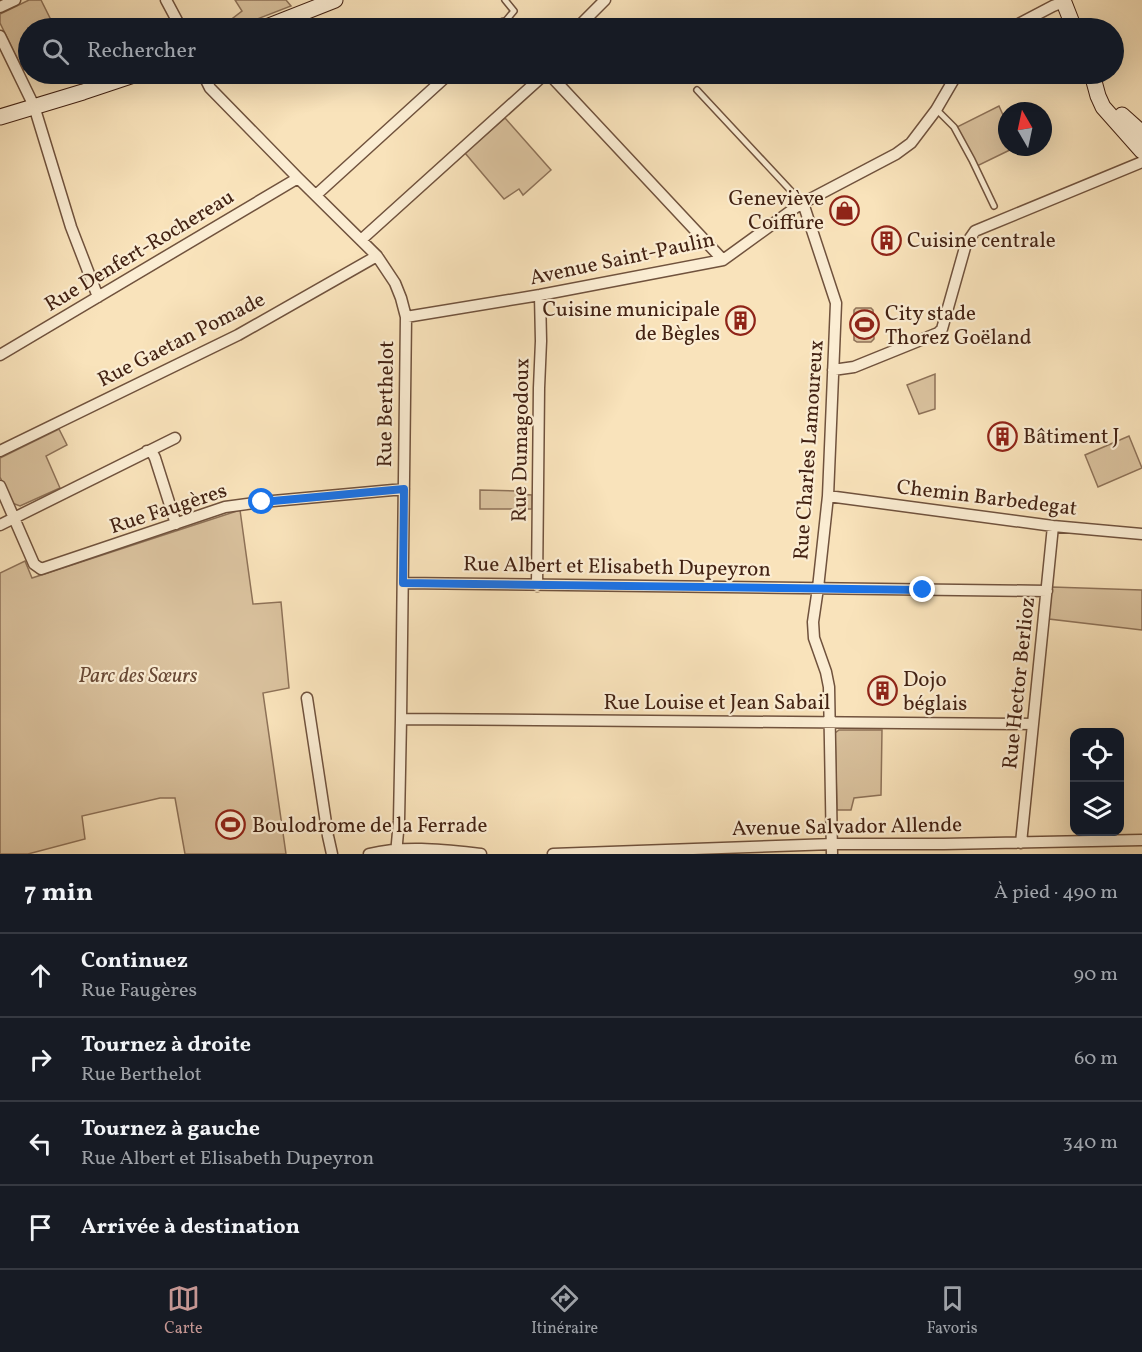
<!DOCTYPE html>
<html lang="fr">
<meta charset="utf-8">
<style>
:root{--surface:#171b24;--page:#242831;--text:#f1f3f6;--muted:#9ea1a6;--line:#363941;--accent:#c59692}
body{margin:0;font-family:Vollkorn,serif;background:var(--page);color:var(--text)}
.controls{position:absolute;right:18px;bottom:18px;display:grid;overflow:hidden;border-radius:12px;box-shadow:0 6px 24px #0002}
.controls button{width:54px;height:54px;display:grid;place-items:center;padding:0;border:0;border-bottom:2px solid var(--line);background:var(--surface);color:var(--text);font:30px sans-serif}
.compass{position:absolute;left:998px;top:102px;width:54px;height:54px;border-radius:50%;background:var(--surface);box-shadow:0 6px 24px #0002;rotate:351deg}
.stop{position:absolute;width:18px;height:18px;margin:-14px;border:4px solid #1a73e8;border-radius:50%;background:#fff}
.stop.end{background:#1a73e8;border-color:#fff;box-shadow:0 2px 6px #0008}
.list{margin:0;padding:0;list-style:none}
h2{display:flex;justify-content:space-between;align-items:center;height:78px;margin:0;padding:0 24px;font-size:26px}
h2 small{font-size:20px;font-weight:400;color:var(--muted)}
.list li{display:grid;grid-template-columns:39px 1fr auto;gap:18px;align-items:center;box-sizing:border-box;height:84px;padding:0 24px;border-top:2px solid var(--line)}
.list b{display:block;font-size:22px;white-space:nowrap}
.list p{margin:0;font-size:20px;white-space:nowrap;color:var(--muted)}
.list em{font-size:20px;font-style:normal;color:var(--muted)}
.icon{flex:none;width:33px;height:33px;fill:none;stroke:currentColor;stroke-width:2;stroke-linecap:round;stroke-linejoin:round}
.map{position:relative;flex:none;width:1142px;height:854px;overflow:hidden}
.search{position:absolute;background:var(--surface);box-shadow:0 6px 24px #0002;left:18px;right:18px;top:18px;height:66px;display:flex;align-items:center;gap:15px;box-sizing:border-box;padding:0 21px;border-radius:33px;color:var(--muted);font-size:22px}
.sheet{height:414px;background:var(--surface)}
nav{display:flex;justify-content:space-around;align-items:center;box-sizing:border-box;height:84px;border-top:2px solid var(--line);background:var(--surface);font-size:16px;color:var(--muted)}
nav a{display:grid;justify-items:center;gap:3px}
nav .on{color:var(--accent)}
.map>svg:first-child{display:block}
.green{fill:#dac29e;stroke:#8e7258;stroke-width:1.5}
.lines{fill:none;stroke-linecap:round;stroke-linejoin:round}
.lane-casing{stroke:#70523d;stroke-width:8}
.street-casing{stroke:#70523d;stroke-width:13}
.secondary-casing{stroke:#432213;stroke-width:17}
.lane{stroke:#fbedd3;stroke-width:5}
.street{stroke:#fbedd3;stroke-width:10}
.secondary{stroke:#fbedd3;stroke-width:15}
.route{stroke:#1a73e8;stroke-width:8}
.labels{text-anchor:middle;stroke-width:4.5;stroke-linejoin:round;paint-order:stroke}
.poi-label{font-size:21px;fill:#432213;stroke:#fbedd3;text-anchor:start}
.street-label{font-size:21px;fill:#432213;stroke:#fbedd3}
.park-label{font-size:21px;font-style:italic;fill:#694a36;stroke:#fbedd3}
</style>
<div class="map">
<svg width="1142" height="854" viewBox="0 0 1142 854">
<rect width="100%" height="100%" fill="#f9e3bb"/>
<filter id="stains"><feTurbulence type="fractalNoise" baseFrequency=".00333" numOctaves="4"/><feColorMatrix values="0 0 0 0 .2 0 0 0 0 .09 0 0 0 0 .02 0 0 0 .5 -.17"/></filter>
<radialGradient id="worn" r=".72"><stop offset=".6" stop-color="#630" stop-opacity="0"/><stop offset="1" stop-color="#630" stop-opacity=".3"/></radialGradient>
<!-- green -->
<path class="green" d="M29 0H41L55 28H28V68L23 70 0 23V14Z
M235 0H286L291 6 234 28H220L242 11Z
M999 106 1007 124V147H1016L977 166 957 127Z
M505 118 551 170 523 195 519 189 504 199 465 153Z
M856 308H871L873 310 874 339 871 342H857L854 340V310Z
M935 374V409L919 414 907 385Z
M59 429 67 445 46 456 60 488 20 506 12 503 0 477V458Z
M1129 436 1142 468 1098 487 1085 455Z
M480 490 516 491V494L532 495V509H480Z
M240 510 253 604 281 602 289 688 263 693 286 854H185L175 798H160L82 816 85 839 28 854H0V573L25 561 32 578Z
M1052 587 1142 590V630L1049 619Z
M839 730H882L881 795 854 798 851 810H837L835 733Z"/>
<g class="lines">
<defs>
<path id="lane" d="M503 24 514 11 505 0
M697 90 793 193 799 205
M937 110 954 127 972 160 994 206"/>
<path id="street" d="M166 0 181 28
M0 7 15 0
M497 28 503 24 507 28
M577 28 605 0
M1011 28 1053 6 1063 2
M0 36 34 106 71 227 98 297
M203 74 210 88 298 178 377 256 395 283 401 298 406 317 401 719 399 821 396 854
M549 74 723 260
M316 195 449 74
M803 203 836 303 828 496 818 588 813 622 814 638 826 672 829 687 832 854
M361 240 545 74
M406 317 540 295 723 260 799 205 896 154 911 143 936 110 957 74
M0 355 298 178
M833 370 854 367 938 333 942 329 966 244 975 231 1142 162
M0 451 238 335 377 256
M147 451 152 452 155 458 176 524
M0 486 34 564 41 569 225 507 262 502 404 489
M828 496 1053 526 1142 534
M0 525 175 438
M403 583 1047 591
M537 586 539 388 541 341 540 295
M307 698 328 836 332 854
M401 719 1032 724
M1021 843 1053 526
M369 854C406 845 444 850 481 854
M553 854 833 844H944L1142 840"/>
<path id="secondary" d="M1063 0 1074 28
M264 28 335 0
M1092 74 1098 96 1103 107 1142 151
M1122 115 1142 133
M0 117 83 92 137 74"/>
</defs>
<!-- lane casing -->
<use href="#lane" class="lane-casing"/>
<!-- street casing -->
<use href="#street" class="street-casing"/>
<!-- secondary casing -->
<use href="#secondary" class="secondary-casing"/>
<!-- lane -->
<use href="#lane" class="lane"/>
<!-- street -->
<use href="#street" class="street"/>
<!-- secondary -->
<use href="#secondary" class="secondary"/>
</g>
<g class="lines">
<!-- route -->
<path class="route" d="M262 502 404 489 403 583 923 590"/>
</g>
<!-- icons -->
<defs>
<symbol id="shop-ring" viewBox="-11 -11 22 22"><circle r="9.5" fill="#fbedd3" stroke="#8f2418" stroke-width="1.5"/><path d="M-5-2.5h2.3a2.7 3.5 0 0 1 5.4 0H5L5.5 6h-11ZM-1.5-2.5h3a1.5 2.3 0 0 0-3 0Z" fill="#8f2418"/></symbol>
<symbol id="building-ring" viewBox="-11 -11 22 22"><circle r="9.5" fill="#fbedd3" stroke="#8f2418" stroke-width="1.5"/><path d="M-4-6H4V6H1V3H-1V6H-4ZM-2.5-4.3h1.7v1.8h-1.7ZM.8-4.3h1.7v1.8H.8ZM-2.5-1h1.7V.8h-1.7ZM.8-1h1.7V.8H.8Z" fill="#8f2418"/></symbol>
<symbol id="stadium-ring" viewBox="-11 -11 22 22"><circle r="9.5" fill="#fbedd3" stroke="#8f2418" stroke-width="1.5"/><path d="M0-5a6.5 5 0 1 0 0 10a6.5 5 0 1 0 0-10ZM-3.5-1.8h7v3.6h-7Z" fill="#8f2418"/></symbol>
</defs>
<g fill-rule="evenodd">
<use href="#shop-ring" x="828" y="194" width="33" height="33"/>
<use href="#building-ring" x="870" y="224" width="33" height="33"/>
<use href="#building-ring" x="724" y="304" width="33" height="33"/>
<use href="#stadium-ring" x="848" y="308" width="33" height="33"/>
<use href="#building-ring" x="986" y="420" width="33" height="33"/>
<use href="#building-ring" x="866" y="674" width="33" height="33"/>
<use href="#stadium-ring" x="214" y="808" width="33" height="33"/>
</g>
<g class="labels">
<!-- poi labels -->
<g class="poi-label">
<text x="824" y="205" text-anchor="end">Geneviève<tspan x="824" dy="24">Coiffure</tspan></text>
<text x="907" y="247">Cuisine centrale</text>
<text x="720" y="316" text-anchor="end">Cuisine municipale<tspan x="720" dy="24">de Bègles</tspan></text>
<text x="885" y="320">City stade<tspan x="885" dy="24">Thorez Goëland</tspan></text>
<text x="1023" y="443">Bâtiment J</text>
<text x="903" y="686">Dojo<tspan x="903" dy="24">béglais</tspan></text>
<text x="252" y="832">Boulodrome de la Ferrade</text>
</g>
<!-- street labels -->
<g class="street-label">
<text transform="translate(139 250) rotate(-31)" y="7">Rue Denfert-Rochereau</text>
<text transform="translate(622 258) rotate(-12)" y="7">Avenue Saint-Paulin</text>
<text transform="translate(181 339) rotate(-27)" y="7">Rue Gaetan Pomade</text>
<text transform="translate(385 404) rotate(-89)" y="7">Rue Berthelot</text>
<text transform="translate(520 440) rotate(-89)" y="7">Rue Dumagodoux</text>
<text transform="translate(808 450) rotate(-86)" y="7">Rue Charles Lamoureux</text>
<text transform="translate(987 497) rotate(7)" y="7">Chemin Barbedegat</text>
<text transform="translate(168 508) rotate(-18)" y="7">Rue Faugères</text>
<text transform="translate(617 566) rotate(1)" y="7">Rue Albert et Elisabeth Dupeyron</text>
<text transform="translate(1018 683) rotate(-84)" y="7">Rue Hector Berlioz</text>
<text x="717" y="709">Rue Louise et Jean Sabail</text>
<text transform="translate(847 826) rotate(-1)" y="7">Avenue Salvador Allende</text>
</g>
<!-- park labels -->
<g class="park-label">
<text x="138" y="682">Parc des Sœurs</text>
</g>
</g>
<rect width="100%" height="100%" filter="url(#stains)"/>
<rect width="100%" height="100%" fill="url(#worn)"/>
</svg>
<div class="controls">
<button><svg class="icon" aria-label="locate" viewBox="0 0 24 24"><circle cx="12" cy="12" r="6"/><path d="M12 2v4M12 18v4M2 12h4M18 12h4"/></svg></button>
<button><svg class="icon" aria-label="layers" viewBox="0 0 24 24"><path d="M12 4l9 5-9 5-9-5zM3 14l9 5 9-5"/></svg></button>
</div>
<svg class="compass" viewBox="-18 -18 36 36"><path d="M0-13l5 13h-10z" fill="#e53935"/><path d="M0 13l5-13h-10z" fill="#9ea1a6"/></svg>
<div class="stop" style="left:262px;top:502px"></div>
<div class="stop end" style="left:923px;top:590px"></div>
<div class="search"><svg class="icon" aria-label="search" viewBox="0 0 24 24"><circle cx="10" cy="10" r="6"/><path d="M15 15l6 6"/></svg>Rechercher</div>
</div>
<section class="sheet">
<h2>7 min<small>À pied · 490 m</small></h2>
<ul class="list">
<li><svg class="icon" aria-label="ahead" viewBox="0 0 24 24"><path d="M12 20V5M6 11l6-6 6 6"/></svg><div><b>Continuez</b><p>Rue Faugères</p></div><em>90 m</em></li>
<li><svg class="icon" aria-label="right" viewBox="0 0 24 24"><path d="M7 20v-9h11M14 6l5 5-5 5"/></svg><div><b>Tournez à droite</b><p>Rue Berthelot</p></div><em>60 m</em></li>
<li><svg class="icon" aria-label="left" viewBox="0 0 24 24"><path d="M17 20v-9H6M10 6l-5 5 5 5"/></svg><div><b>Tournez à gauche</b><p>Rue Albert et Elisabeth Dupeyron</p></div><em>340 m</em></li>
<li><svg class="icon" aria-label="arrive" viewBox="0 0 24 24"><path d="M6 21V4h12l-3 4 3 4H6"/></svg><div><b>Arrivée à destination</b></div></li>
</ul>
</section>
<nav>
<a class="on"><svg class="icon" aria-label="map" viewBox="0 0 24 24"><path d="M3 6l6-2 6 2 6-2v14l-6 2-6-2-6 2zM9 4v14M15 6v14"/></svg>Carte</a>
<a><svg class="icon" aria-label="directions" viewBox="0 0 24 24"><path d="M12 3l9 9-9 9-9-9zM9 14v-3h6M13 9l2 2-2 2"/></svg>Itinéraire</a>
<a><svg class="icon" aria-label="saved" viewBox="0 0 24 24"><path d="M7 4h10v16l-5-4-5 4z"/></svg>Favoris</a>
</nav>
